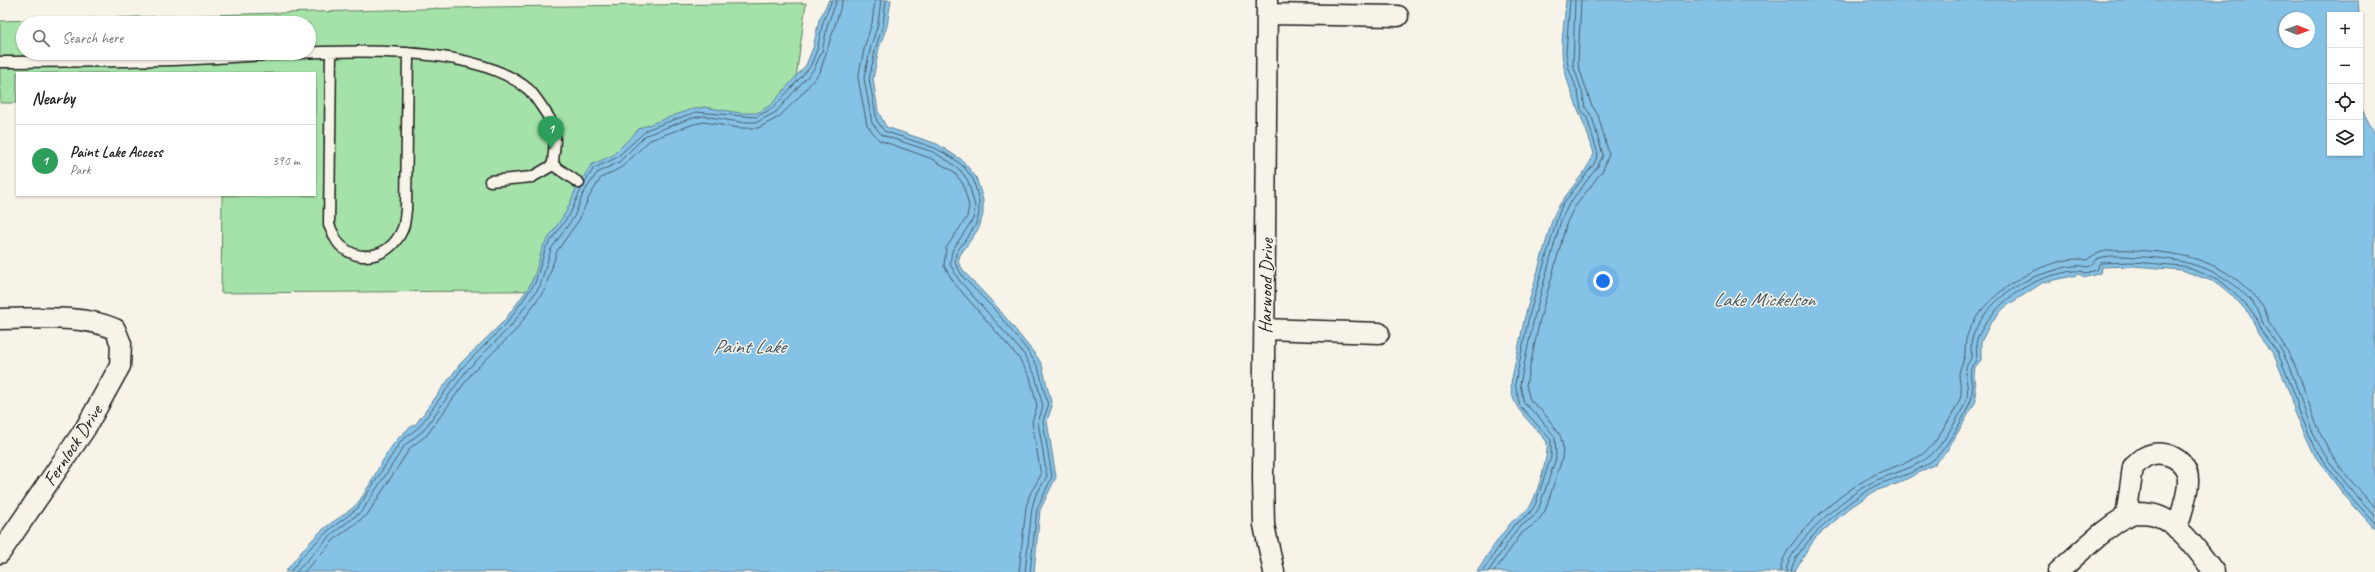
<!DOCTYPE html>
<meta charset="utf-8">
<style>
:root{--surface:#fff;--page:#f2f2f2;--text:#202124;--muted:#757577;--line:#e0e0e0;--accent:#0b8043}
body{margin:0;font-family:Caveat,sans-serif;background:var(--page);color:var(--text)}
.controls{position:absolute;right:12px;top:12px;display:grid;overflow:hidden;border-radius:0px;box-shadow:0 1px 3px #0004}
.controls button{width:36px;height:36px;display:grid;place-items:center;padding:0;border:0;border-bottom:1px solid var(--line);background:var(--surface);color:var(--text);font:20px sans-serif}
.compass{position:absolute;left:2279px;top:12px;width:36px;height:36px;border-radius:50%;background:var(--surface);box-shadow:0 1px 3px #0004;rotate:91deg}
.you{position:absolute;left:1603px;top:281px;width:14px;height:14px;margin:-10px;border:3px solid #fff;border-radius:50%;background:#1a73e8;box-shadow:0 0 0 6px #1a73e833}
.badge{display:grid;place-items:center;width:26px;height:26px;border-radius:50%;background:var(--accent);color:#fff;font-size:13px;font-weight:700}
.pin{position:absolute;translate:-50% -33px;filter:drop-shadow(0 1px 2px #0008)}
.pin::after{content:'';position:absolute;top:21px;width:14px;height:12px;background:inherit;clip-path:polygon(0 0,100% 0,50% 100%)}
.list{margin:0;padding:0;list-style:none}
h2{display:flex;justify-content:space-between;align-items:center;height:52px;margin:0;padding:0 16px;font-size:17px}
h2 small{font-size:13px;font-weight:400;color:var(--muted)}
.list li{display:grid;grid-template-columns:26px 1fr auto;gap:12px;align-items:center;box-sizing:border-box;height:72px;padding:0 16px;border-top:1px solid var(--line)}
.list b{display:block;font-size:15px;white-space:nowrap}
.list p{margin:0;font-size:13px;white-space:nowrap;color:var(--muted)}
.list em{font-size:13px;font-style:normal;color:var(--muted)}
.icon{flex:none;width:22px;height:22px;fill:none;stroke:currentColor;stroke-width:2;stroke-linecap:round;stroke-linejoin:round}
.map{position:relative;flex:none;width:2375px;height:572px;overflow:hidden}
.search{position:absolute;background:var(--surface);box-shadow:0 1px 3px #0004;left:16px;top:16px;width:300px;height:44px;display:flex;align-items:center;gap:10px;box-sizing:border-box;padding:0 14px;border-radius:22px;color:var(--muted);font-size:15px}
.panel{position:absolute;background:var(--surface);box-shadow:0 1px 3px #0004;left:16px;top:72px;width:300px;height:124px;border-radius:0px}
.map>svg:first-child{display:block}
.green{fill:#a5e2a9;stroke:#607f62;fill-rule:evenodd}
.water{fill:#86c2e6;stroke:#5c8095;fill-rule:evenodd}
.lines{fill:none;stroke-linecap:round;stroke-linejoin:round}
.shore{stroke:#465e6d;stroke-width:1}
.lane-casing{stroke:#1c1c1c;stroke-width:13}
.street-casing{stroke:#1c1c1c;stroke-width:23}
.lane{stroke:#f7f3e8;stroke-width:10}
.street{stroke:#f7f3e8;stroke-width:20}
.labels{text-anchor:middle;stroke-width:3;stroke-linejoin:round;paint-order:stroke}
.street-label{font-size:19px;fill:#1c1c1c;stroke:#f7f3e8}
.water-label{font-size:20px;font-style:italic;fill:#415663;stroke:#f7f3e8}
</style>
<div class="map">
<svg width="2375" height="572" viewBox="0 0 2375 572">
<rect width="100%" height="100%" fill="#f7f3e8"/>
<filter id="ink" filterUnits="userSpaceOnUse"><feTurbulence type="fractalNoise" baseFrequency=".025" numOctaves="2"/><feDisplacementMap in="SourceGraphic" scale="8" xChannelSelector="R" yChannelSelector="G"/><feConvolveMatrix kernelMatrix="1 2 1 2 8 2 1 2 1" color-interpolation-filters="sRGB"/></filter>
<g filter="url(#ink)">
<!-- green -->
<path class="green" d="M806 3 768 289 221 293 222 195H315V73H17V103H0V21L491 7ZM23 23H309V53H23Z"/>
<!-- water -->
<path class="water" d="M829 0H891L887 26 879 48 873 79 878 111 886 127 937 144 962 160 976 177 983 200V214L979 228 960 255 958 262 966 274 997 307 1038 358 1042 365 1052 406 1047 421 1056 477 1040 510 1034 572H285C298 556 310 540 326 527 337 518 351 512 360 500 377 476 388 439 416 424L460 364 504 321 529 287 535 274 543 246 566 212 575 191 591 165 613 155 640 128 689 110 704 107 740 113H757L771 105 806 65 813 48 819 20Z
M1566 0H2358L2359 15H2330V153H2360V106L2375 134V529L2344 495 2315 456 2294 410 2292 399 2274 355 2258 334 2251 316 2233 296 2217 283 2182 270 2134 266 2101 267 2100 273 2084 278 2081 274 2042 283 2005 307 1991 322 1981 342V360L1975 367 1974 376 1976 401 1947 451 1935 464 1899 483 1875 491 1851 507 1815 538 1794 572H1477C1487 555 1498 539 1510 524 1516 516 1527 513 1532 503 1538 490 1549 456 1547 442 1533 423 1510 409 1511 383L1525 316 1553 217C1563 194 1584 178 1594 154 1586 124 1571 98 1564 67 1559 46 1565 22 1566 0ZM2285 18H2309V42H2285Z"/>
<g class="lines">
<!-- shore -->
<path class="shore" d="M875 0 872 23 865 45 858 78 867 125 879 140 930 158 953 171 963 184 969 206 967 217 946 248 944 266 955 284 1018 357 1030 377 1037 406 1032 422 1041 475 1030 494 1026 507 1019 572
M881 0 878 24 871 46 864 78 872 123 882 135 933 152 950 162 961 171 968 181 975 206 973 219 952 251 950 264 959 280 1023 353 1035 375 1043 407 1038 422 1047 476 1035 497 1032 508 1025 572
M886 0 883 25 876 47 869 79 877 121 884 131 935 148 953 158 965 168 973 179 979 200V214L975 226 956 253 955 263 963 277 994 309 1027 350 1038 367 1040 374 1048 406 1043 421 1052 477 1037 509 1030 572
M585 182 594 168 616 158 648 129 696 112 756 117 773 108 810 67 817 50 823 22 832 0
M290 572 306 552 329 530 358 508 401 441 419 427 463 367 507 323 535 283 546 247 570 214 581 189
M296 572 332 534 362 511 405 445 423 431 467 370 511 326 540 286 551 249 574 217 583 194 597 173 619 162 646 135 692 118 704 116 739 122H757L776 112 814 69 822 51 828 23 837 0
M304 572 336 538 367 515 410 448 427 435 471 374 516 330 545 289 557 251 579 220 589 197 601 178 622 167 650 140 694 124 704 122 739 128H758L779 117 801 95 820 72 843 0
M1482 572 1513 526 1529 514 1535 505 1551 457V440L1520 406 1515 384 1529 316 1557 219 1562 205 1594 164 1598 154 1587 118 1581 109 1578 93 1568 66 1566 53 1570 0
M1488 572 1517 529 1533 517 1539 508 1556 458 1555 437 1539 417 1524 403 1520 384 1534 318 1561 220 1569 204 1598 166 1603 155 1592 117 1585 107 1582 91 1573 65 1575 0
M1494 572 1522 533 1537 522 1545 511 1562 459 1563 447 1560 435 1544 413 1530 400 1526 385 1540 319 1567 222 1574 208 1603 170 1609 154 1598 115 1591 104 1578 64 1581 0
M1780 572C1781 540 1847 488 1874 475 1894 465 1920 462 1934 443 1940 435 1960 404 1961 395 1962 388 1959 381 1959 374 1960 367 1964 361 1965 354 1965 349 1965 342 1967 336 1977 308 2001 289 2026 275 2042 266 2069 256 2087 260 2102 246 2128 250 2147 251 2196 254 2233 267 2263 307 2267 312 2266 320 2271 326 2284 345 2291 355 2300 378 2304 388 2305 397 2309 407 2313 421 2321 435 2328 448 2340 470 2358 489 2375 507
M1786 572C1787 544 1852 490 1877 480 1899 471 1925 466 1940 445 1948 434 1963 411 1967 398 1969 389 1965 378 1966 368 1967 364 1970 361 1971 357 1972 352 1970 345 1972 339 1980 309 2017 280 2046 273 2059 269 2075 263 2087 267 2093 266 2093 260 2099 258 2112 254 2130 257 2144 257 2191 260 2229 270 2258 310 2262 316 2261 323 2266 329 2271 337 2278 343 2282 351 2299 384 2304 421 2323 452 2337 475 2357 496 2375 516
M1791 572C1793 546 1855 494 1879 484 1902 476 1930 469 1944 448 1954 434 1965 416 1971 400 1975 390 1969 378 1971 368 1972 364 1975 363 1976 360 1978 354 1975 346 1977 339 1990 309 2021 284 2051 276 2063 273 2076 268 2086 273L2096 270 2100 263 2134 262 2183 266 2218 279 2235 293 2254 314 2261 331 2278 353 2296 398 2298 409 2318 454 2347 493 2375 523"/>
<defs>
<path id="lane" d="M331 53 329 225C332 231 336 242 341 246 363 266 393 254 403 228 405 223 405 216 406 210L408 53
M0 62C65 61 131 62 196 59 284 56 459 32 528 89 533 93 553 122 554 128 557 138 553 154 553 165
M553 165 579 183
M490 181 532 177 553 165"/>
<path id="street" d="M1267 0 1263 479 1264 525 1274 572
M1267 14 1398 16
M0 319C37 319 81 314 115 329L121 344 120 366 85 429 0 553
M1265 329 1379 333
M2126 517 2133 467C2137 464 2141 459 2145 457 2163 447 2188 460 2188 480 2189 493 2180 516 2177 529
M2058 572C2074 558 2117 515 2137 513 2142 513 2153 514 2158 516 2179 523 2201 555 2214 572"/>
</defs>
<!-- lane casing -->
<use href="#lane" class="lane-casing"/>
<!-- street casing -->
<use href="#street" class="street-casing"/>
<!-- lane -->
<use href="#lane" class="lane"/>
<!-- street -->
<use href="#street" class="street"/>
</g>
</g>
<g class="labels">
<!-- street labels -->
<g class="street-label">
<text transform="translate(1265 286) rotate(-89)" y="7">Harwood Drive</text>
<text transform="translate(72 445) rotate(-57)" y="7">Fernlock Drive</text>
</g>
<!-- water labels -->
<g class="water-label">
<text x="1764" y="306">Lake Mickelson</text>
<text x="749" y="353">Paint Lake</text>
</g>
</g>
</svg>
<div class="controls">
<button>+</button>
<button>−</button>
<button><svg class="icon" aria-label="locate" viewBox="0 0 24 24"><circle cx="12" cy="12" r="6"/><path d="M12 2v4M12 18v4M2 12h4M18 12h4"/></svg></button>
<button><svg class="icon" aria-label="layers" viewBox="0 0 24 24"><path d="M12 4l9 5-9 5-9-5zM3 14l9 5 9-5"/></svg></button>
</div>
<svg class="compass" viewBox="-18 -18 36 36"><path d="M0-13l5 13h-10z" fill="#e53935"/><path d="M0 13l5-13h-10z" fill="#757577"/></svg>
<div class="you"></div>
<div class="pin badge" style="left:551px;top:149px;background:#2e9e5b">1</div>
<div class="search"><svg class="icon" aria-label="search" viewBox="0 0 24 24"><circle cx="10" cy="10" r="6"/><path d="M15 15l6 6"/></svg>Search here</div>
<section class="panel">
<h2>Nearby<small></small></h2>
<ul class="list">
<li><span class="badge" style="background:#2e9e5b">1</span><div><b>Paint Lake Access</b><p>Park</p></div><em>390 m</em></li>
</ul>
</section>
</div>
